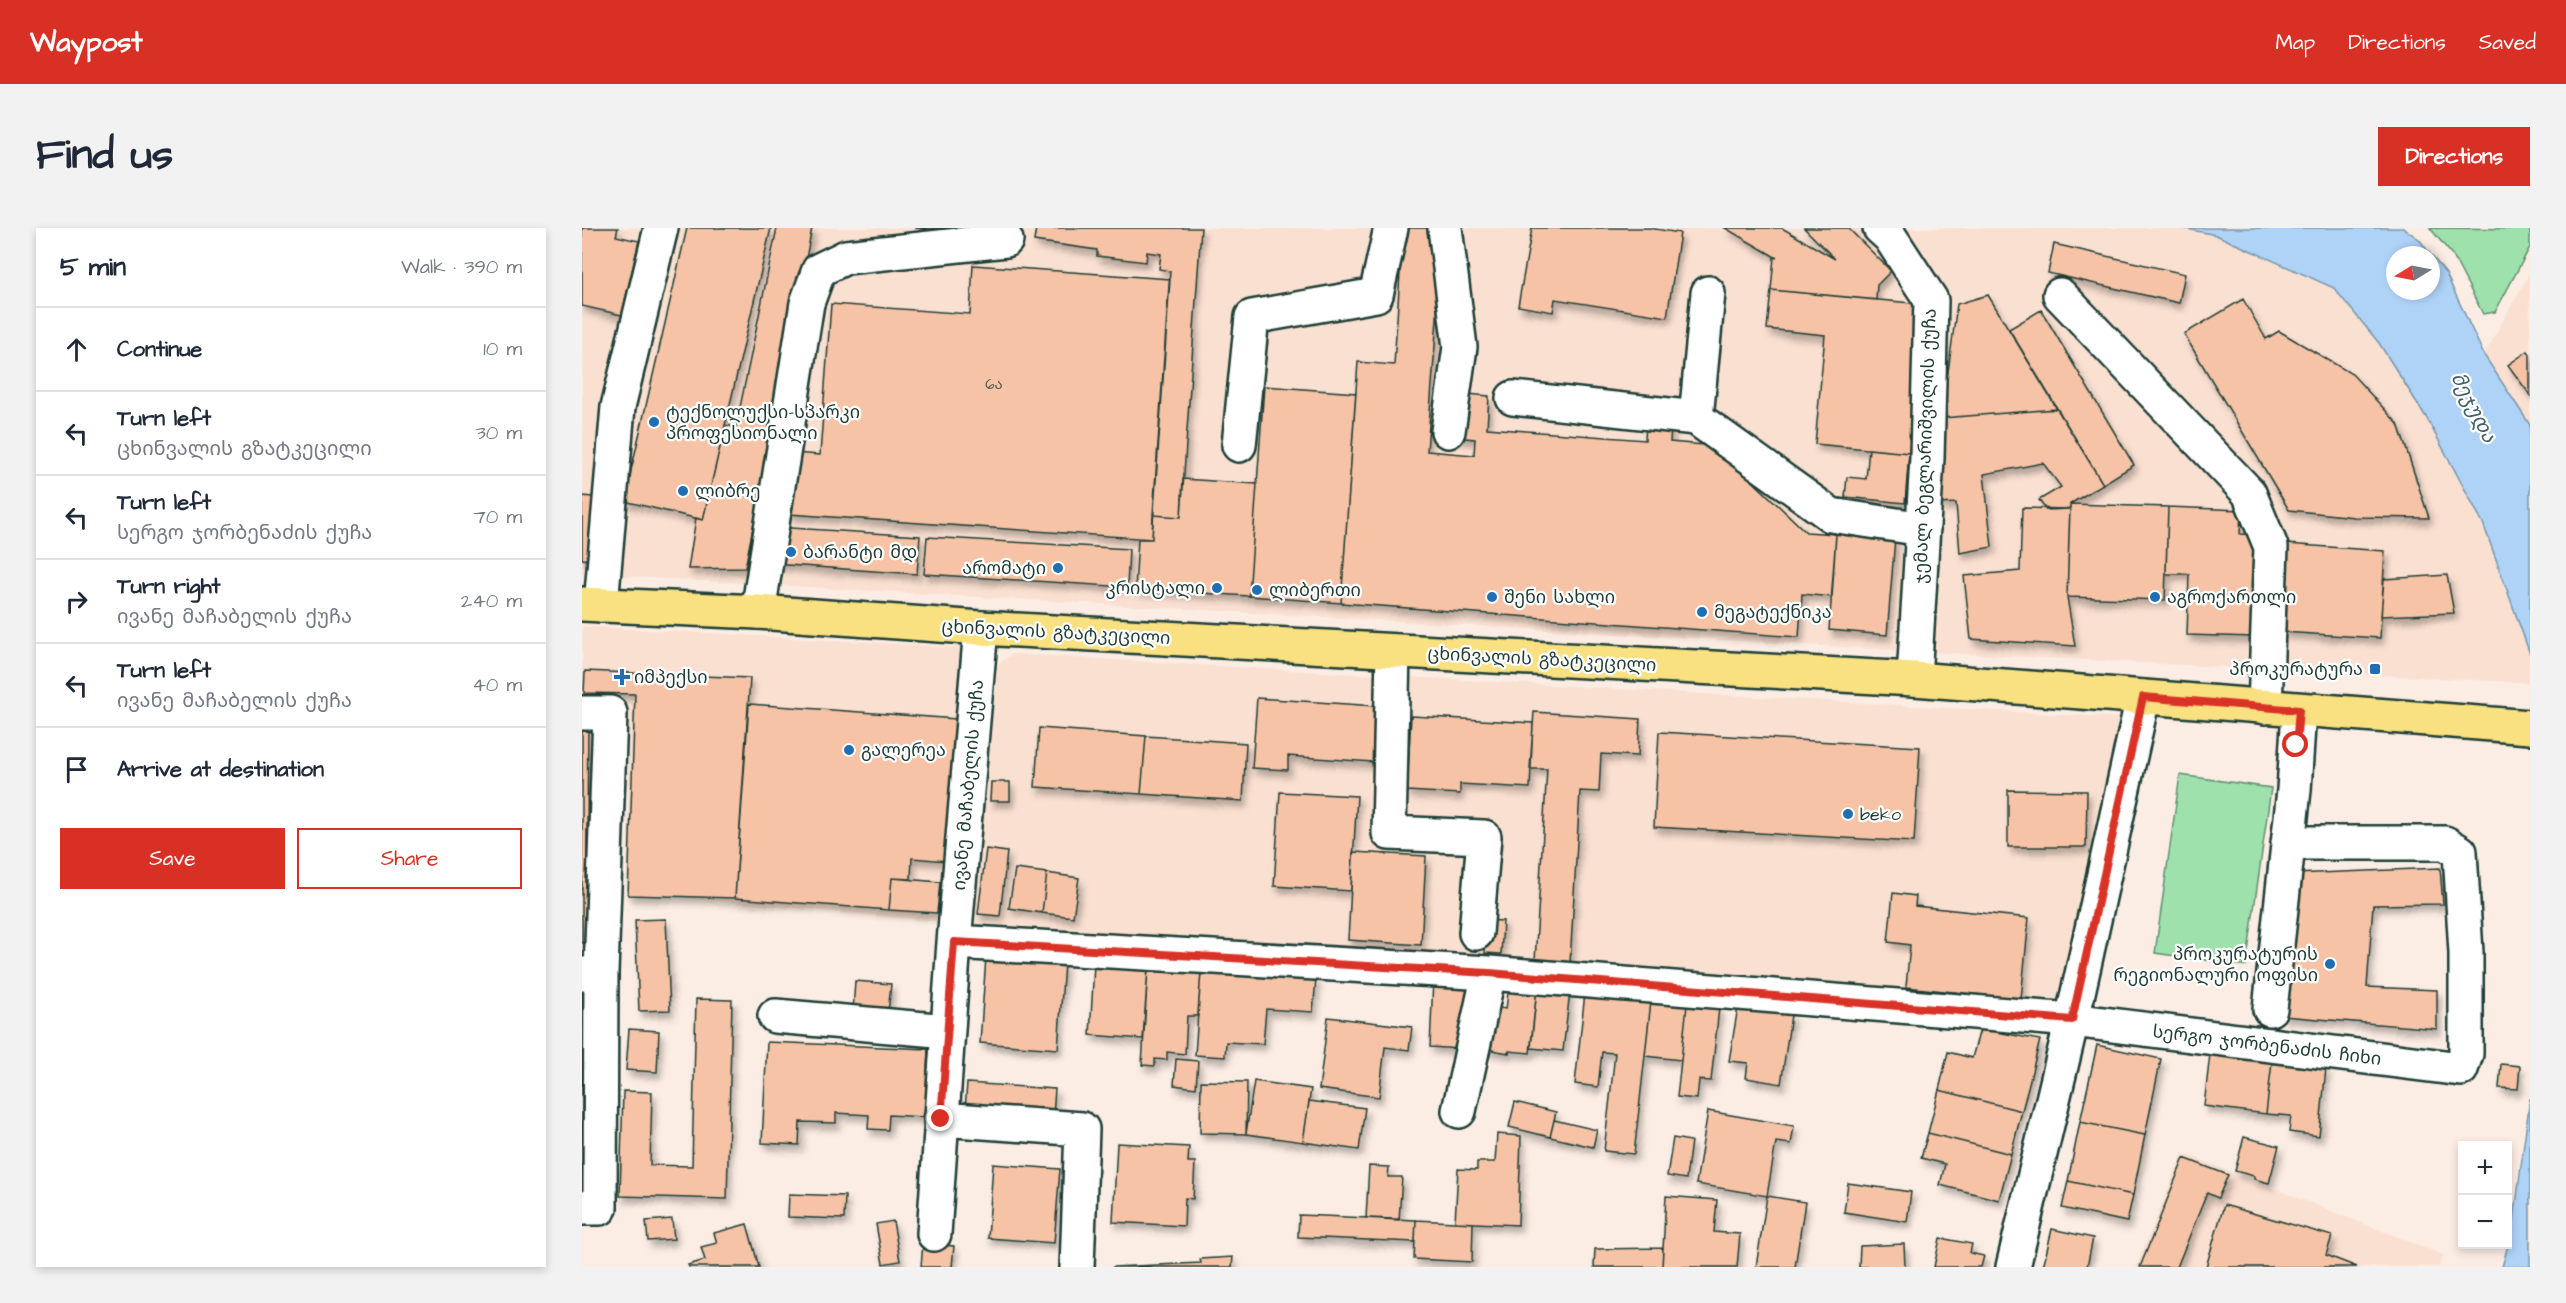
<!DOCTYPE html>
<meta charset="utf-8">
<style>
:root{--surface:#fff;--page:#f2f2f3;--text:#1f2937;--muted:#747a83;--line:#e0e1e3;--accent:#d93025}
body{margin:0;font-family:"Architects Daughter","Noto Sans Georgian",sans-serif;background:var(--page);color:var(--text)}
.controls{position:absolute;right:18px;bottom:18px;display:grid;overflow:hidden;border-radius:0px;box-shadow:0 3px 9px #0003}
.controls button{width:54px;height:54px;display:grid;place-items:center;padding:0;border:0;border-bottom:2px solid var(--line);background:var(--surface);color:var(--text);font:30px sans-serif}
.compass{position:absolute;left:1804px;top:18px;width:54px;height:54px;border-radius:50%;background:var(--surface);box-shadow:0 3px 9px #0003;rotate:260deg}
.stop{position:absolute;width:18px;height:18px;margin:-14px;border:4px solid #d93025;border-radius:50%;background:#fff}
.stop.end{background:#d93025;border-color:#fff;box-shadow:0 2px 6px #0008}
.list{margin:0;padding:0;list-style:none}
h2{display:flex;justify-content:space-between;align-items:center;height:78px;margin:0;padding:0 24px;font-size:26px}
h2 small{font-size:20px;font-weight:400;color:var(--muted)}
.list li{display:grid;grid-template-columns:39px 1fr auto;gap:18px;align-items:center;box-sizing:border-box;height:84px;padding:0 24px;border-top:2px solid var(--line)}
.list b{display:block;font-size:22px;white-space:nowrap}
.list p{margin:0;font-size:20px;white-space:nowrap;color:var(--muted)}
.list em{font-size:20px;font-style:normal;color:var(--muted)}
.actions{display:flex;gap:12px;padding:18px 24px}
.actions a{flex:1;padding:14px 0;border:2px solid var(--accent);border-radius:0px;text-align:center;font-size:21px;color:var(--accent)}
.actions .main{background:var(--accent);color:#fff}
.icon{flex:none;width:33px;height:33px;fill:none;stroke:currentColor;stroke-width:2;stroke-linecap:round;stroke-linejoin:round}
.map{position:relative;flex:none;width:1948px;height:1039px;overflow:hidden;border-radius:0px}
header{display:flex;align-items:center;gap:36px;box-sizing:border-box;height:84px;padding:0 30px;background:var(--accent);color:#fff}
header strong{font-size:28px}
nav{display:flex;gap:33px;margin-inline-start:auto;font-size:21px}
.intro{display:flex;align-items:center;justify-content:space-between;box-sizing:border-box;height:144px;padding:0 36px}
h1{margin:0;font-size:42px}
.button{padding:15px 27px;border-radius:0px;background:var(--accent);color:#fff;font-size:21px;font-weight:700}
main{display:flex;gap:36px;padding:0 36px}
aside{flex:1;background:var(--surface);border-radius:0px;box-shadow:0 3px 9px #0003}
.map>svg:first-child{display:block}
.built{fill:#fae0d1}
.green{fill:#9ee1ac;stroke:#5e8f70;stroke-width:1.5}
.water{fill:#afd2f7;stroke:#7596a9;stroke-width:1.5}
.building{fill:#f6c3a6;stroke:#1f3d34;stroke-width:1.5;filter:url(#shadow)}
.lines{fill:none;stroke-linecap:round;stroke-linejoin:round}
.minor-casing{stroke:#1f3d34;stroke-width:38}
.major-casing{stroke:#1f3d34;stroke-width:38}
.minor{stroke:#fff;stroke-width:33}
.major{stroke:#f9e181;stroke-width:33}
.route{stroke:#d93025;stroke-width:8}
.poi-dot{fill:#1f6fb2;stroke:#fff;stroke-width:2}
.labels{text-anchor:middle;stroke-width:4.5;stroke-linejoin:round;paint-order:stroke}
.number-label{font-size:15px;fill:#555e50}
.poi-label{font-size:18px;fill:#1f3d34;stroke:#fff;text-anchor:start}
.street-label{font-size:18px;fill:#1f3d34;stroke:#fff}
.water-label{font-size:20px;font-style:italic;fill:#436265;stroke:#fff}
</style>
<header>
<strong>Waypost</strong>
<nav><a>Map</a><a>Directions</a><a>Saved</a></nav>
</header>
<div class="intro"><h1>Find us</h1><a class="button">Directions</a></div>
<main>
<aside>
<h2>5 min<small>Walk · 390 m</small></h2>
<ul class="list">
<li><svg class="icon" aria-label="ahead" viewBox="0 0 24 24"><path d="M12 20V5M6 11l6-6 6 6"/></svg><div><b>Continue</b></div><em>10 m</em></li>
<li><svg class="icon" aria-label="left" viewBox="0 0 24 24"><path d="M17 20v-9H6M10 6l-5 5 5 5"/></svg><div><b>Turn left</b><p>ცხინვალის გზატკეცილი</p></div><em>30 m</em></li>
<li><svg class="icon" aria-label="left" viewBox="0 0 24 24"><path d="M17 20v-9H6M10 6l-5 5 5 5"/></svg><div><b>Turn left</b><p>სერგო ჯორბენაძის ქუჩა</p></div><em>70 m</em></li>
<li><svg class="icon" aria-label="right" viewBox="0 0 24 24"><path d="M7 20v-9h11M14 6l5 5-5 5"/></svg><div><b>Turn right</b><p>ივანე მაჩაბელის ქუჩა</p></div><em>240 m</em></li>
<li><svg class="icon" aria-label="left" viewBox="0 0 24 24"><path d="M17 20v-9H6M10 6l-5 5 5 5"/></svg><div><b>Turn left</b><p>ივანე მაჩაბელის ქუჩა</p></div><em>40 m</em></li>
<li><svg class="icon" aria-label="arrive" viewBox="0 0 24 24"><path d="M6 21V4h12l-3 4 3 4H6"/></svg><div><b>Arrive at destination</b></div></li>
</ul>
<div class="actions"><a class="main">Save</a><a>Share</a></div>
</aside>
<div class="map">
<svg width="1948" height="1039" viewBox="0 0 1948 1039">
<defs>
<filter id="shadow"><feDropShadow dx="3.5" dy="6" stdDeviation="3" flood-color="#0004"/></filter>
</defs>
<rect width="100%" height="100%" fill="#fcede4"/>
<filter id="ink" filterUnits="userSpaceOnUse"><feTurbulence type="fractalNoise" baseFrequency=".0167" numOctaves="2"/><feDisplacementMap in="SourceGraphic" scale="12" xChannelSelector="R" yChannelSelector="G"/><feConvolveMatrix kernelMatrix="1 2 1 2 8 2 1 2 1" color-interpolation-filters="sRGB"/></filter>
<g filter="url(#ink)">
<!-- built -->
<path class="built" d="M0 0H1600L1634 7 1752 60 1797 115 1844 189 1901 295 1948 426V455L1309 422 0 346Z
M1948 44V197L1902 127Z
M0 398 387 420 361 694 47 665 46 482 0 481Z
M430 426 1540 490 1477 781 391 697 416 436Z
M1601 925 1862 1027 1857 1039H1554Z"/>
<!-- green -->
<path class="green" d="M1848 0 1948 1V19L1913 84 1901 86 1871 28Z
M1598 547 1689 560 1664 738 1573 725Z"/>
<!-- water -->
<path class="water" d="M1600 0H1821L1837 11 1849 27H1813V63H1849V27L1864 46 1902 127 1948 197V426L1901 295 1844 189 1797 115 1752 60 1634 7Z
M1948 870V1039H1920L1931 999Z"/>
<!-- building -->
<path class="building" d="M0 0H36L34 8 57 13 40 87 0 78Z
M105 0H189L121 292 42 273Z
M195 0H230L163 340 106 341 114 290 121 292 143 197 154 199Z
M333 0H378L377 6Z
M454 0H619L599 289 571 287 588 43 577 41 579 26 565 24 564 34 515 28V22L452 13Z
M821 0H849L859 37 845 223 892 227 893 211 872 209 875 165 907 168 905 200 1063 212 1064 195 1089 197 1088 214 1134 218 1224 304 1254 306 1250 369 1220 366 1217 409 759 375 776 134 812 137Z
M950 0H1067L1098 5 1085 89 973 71 971 84 936 78Z
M1143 0H1200L1253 31 1222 0H1266L1309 43 1295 57 1294 72 1189 62 1192 29 1195 30Z
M1472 16 1603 46 1597 75 1466 45Z
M391 37 588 51 570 311 207 286 211 225 238 227 249 76 388 86Z
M1189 62 1340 76 1327 225 1233 216 1243 107 1185 101Z
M1406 67 1475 181 1360 190 1375 76Z
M1661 71 1684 111 1697 103 1770 146 1816 196 1847 290 1772 289 1707 282 1602 106Z
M1459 82 1552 237 1521 256 1427 101Z
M1946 123 1948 126V167L1926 137Z
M682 158 774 165 759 375 667 368Z
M1475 181 1521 256 1488 276V281L1464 282 1457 272 1479 259 1461 235 1402 246 1410 319 1378 325 1374 275 1357 276 1360 190Z
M1287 221 1327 225 1323 275 1263 269 1265 249 1284 251Z
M601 251 675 256 667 368 553 361 556 311H570L571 287 599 289Z
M0 268 22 270 17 333 0 331Z
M1488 276 1586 279 1583 372 1485 369Z
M1586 279 1659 282 1658 306 1676 307 1673 409 1605 407 1607 346H1584Z
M1440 280 1488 281 1485 369 1493 418 1389 411 1382 348 1438 343Z
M193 299 338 308 335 346 191 336Z
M1254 306 1313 310 1305 407 1247 402Z
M345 309 547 321 545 359 342 346Z
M1704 316 1803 323 1798 410 1699 404Z
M1865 347 1872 385 1799 388 1802 351Z
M3 443 168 450 153 670 46 667 53 466 2 465Z
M675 470 794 478 791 534 706 528V542L670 540Z
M167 476 375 491 365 633 330 630 329 651 310 650 307 682 153 670Z
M952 484 1058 491 1056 528 1019 526 1017 564 998 563 988 735 953 733 965 541H948Z
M829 488 951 495 948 560 878 556V566L825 563Z
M0 495H6L4 715H0Z
M457 500 564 508 559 566 453 559Z
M1077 504 1338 519 1332 614 1072 599Z
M564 508 664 515 661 573 559 566Z
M409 554H428V573H408Z
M1426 562 1505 563 1504 619H1426Z
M698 564 775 568 769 663 692 658Z
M404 621 425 624 418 688 396 686Z
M771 624 844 628 839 717 766 712Z
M1858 640 1861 676 1791 677 1785 759 1855 762V801L1701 788 1711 646Z
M433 641 465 645 460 685 427 680Z
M465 645 497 650 491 689 460 685Z
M310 650 358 654 355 685 307 682Z
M1311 665 1334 668 1333 678 1447 690 1439 771 1324 759 1328 717 1306 714Z
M84 691 88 782 57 783 53 692Z
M905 692 921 693 919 726 903 725Z
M404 729 482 735 476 821 398 815Z
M512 736 566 740 561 811 508 807Z
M566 740 619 743 616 788H605L603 826 585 824V832L573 831V838L560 837Z
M619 743 734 751 731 784 684 781 681 816 644 814 643 829 613 827Z
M851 752 890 756 879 821 848 819Z
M273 753 309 756 306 785 271 783Z
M0 757H3V969H0Z
M927 757 955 760 948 825 927 823V825L904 821 912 779 924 781Z
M955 760 988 763 981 823 949 820Z
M1003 765 1069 773 1052 926 1022 923 1033 825 1020 824 1016 859 993 856Z
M114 771 150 772 145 971 38 968 41 863 70 864 68 937 110 938Z
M1069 773 1105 777 1099 832 1063 828Z
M1105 777 1137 780 1129 853 1117 852 1115 871 1095 869Z
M1156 779 1209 787 1199 856 1164 850 1166 835 1147 833Z
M746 789 830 799 827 822 803 819 797 869 737 861Z
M47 801 77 803 75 844 44 842Z
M1398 801 1458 812 1440 883 1357 862 1366 824 1390 830Z
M185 814 346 821 343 889 307 887 306 902 286 901 287 887 254 885V895L218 894 217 917 180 915Z
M1515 817 1579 831 1563 907 1498 894Z
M1628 826 1690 834 1684 886 1622 878Z
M594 831 616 833 614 860 592 857Z
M1690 834 1744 840 1737 908 1707 904 1709 888 1684 886Z
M1919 836 1938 838 1936 861 1917 860Z
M619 853 665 854 664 906 618 905Z
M672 853 729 861 721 914 664 906Z
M385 855 473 861 471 888 383 882Z
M1357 862 1440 883 1429 926 1346 905Z
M727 873 783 880 777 922 721 914Z
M933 874 974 884 968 909 927 899Z
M1126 883 1212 898 1209 916 1194 914 1185 968 1114 956Z
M972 892 1015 902 1011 919 968 909Z
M1498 894 1563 907 1551 967 1486 953Z
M1346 905 1429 926 1417 972 1358 957 1363 936 1339 930Z
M915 906 939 908 936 997 873 994 876 941 895 942V934H913Z
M1662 909 1697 918 1687 955 1672 951V948L1653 943Z
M1091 910 1109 913 1104 951 1085 948Z
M535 915 607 919 606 934H613L611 971 603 970 602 998 531 994Z
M1602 930 1646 947 1636 970 1625 965 1595 1039H1558Z
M411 936 478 941 472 1015 406 1010Z
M787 938 807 939 806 949H820L817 992 784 990Z
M1486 953 1551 967 1545 994 1480 980Z
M1266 955 1329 964 1325 994 1262 984Z
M207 966 263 968 262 991 206 989Z
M1084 968 1135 972 1132 1004 1158 1006 1155 1039H1080Z
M1185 968 1223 974 1213 1039H1174Z
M1642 977 1750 1008 1744 1027 1775 1039H1624Z
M717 987 834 992 833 1014 716 1009Z
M90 991 92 1011 66 1013 64 993Z
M834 992 891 995 890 1034 832 1031Z
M311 993 318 1033 301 1036 294 996Z
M165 996 177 1039H107L106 1037 123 1032 119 1019 135 1015 132 1005Z
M1470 1001 1511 1010 1505 1039H1461Z
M1358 1010 1390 1016 1388 1025 1402 1028 1399 1039H1352Z
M341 1015 372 1018 370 1039H339Z
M1322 1016 1323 1039H1277L1278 1018Z
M1081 1020 1080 1039H1012L1013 1021Z
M651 1029 650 1039H530L619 1035 618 1031Z"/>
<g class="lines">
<defs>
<path id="minor" d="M863 0 878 119 866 203
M1298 0 1308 9 1349 72 1345 230 1332 451
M1478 67 1667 265 1689 319 1683 479
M931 170 1114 190 1249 287 1341 301
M1114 190 1126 65
M657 217 670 89 794 67 809 0
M19 377 36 179 79 0
M176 384 225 75 237 42 264 29 424 12
M811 423 807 605 902 609 894 705
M0 485H28L19 745 0 746
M372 714 907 745 1490 792 1879 841 1884 826V725L1878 624 1863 615H1706
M1688 781 1712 562 1717 482
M193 788 366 803
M877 883 907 745
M359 891 500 901 495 1039
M0 980H18L19 745
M352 1006 372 714 399 400
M1431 1039 1490 792 1561 469"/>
<path id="major" d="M0 376 176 384 399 400 1332 451 1948 499"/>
</defs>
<!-- minor casing -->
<use href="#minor" class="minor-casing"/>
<!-- major casing -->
<use href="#major" class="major-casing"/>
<!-- minor -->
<use href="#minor" class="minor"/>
<!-- major -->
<use href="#major" class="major"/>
</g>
</g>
<g class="lines" filter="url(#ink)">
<!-- route -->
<path class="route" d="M359 891 372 714 907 745 1490 792 1561 469 1717 482 1714 517"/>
</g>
<!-- markers -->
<g class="poi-dot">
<circle cx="72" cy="194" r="6"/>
<circle cx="101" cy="263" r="6"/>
<circle cx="209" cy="324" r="6"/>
<circle cx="476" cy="340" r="6"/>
<circle cx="635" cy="360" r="6"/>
<circle cx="675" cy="362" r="6"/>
<circle cx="910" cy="369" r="6"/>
<circle cx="1573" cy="369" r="6"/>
<circle cx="1120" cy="384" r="6"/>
<rect x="1787" y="435" width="12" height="12" rx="3"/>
<path d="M37 440h6v6h6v6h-6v6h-6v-6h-6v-6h6z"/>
<circle cx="267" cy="522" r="6"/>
<circle cx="1266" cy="586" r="6"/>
<circle cx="1748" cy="736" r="6"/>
</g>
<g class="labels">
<!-- number labels -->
<g class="number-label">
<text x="412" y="161">6ა</text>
</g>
<!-- poi labels -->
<g class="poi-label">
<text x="84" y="190">ტექნოლუქსი-სპარკი<tspan x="84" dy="21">პროფესიონალი</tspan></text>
<text x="113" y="269">ლიბრე</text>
<text x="221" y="330">ბარანტი მდ</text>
<text x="464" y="346" text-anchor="end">არომატი</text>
<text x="623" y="366" text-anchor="end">კრისტალი</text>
<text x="687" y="368">ლიბერთი</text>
<text x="922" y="375">შენი სახლი</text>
<text x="1585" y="375">აგროქართლი</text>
<text x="1132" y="390">მეგატექნიკა</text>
<text x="1781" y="447" text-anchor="end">პროკურატურა</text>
<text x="52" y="455">იმპექსი</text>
<text x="279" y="528">გალერეა</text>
<text x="1278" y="592">beko</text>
<text x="1736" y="732" text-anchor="end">პროკურატურის<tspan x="1736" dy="21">რეგიონალური ოფისი</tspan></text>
</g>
<!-- street labels -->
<g class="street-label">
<text transform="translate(1343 218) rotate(-88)" y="6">ჯემალ ბეგლარიშვილის ქუჩა</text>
<text transform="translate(474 404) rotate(3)" y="6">ცხინვალის გზატკეცილი</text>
<text transform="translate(960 431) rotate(3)" y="6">ცხინვალის გზატკეცილი</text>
<text transform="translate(386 557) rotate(-85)" y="6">ივანე მაჩაბელის ქუჩა</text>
<text transform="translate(1685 817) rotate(7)" y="6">სერგო ჯორბენაძის ჩიხი</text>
</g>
<!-- water labels -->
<g class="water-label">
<text transform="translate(1892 179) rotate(63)" y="7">მეჯუდა</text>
</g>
</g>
</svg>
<div class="controls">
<button>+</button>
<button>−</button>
</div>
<svg class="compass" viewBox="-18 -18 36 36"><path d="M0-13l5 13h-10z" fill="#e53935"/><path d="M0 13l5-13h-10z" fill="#747a83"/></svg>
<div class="stop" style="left:1714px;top:517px"></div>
<div class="stop end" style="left:359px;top:891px"></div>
</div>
</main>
